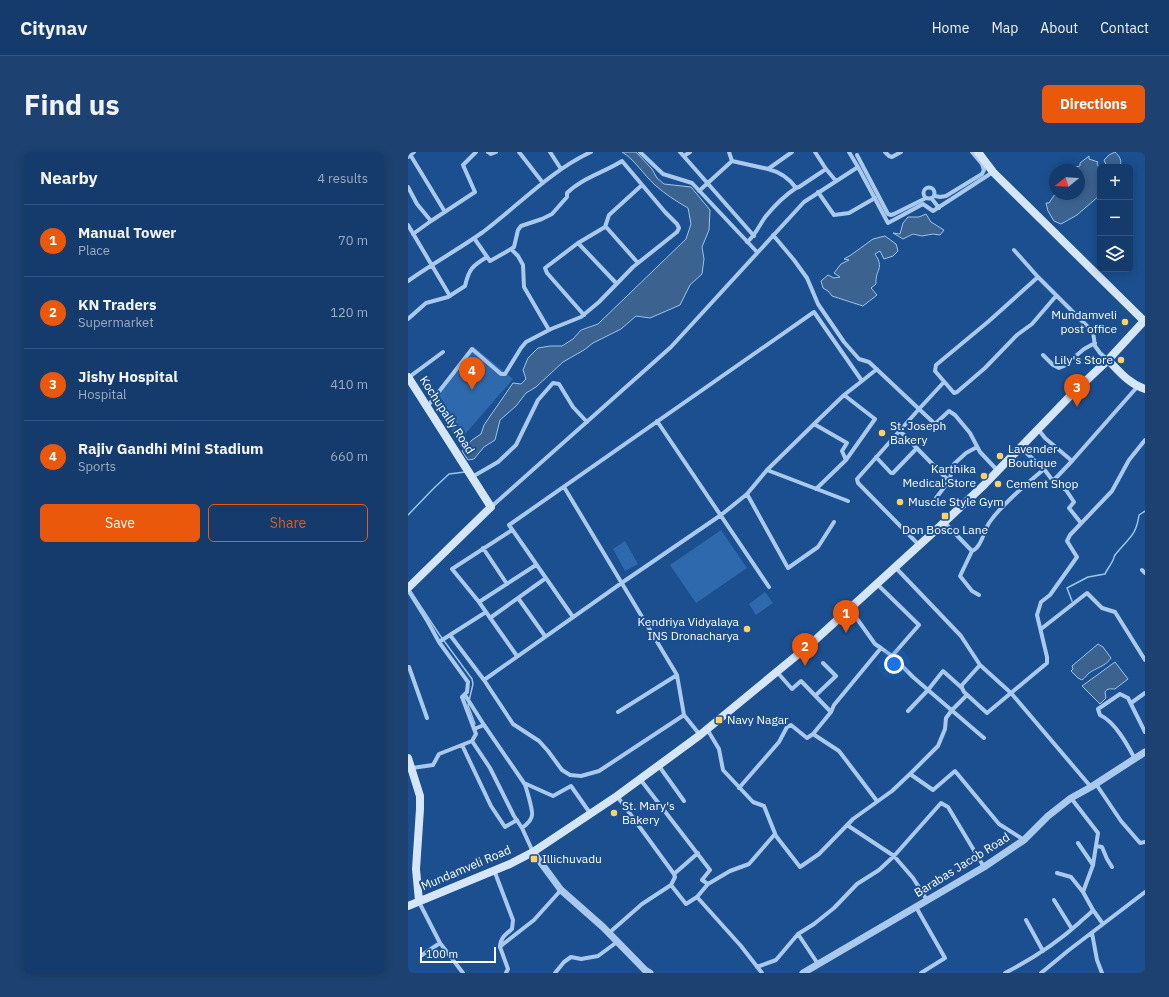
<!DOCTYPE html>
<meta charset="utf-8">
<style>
:root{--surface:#143b6b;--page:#1d4271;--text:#f1f3f6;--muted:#9dadc1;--line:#33557e;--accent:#ea580c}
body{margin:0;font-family:"IBM Plex Sans",sans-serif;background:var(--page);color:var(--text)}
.controls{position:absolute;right:12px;top:12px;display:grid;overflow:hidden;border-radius:6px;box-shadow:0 2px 10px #0003}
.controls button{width:36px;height:36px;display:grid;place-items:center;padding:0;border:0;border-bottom:1px solid var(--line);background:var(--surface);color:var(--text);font:20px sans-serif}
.compass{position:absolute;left:641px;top:12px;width:36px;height:36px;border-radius:50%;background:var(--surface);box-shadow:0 2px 10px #0003;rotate:252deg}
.scale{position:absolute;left:12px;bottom:10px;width:76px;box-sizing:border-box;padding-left:4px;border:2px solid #fff;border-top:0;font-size:11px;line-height:14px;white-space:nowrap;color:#fff;-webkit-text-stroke:3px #1b4f8f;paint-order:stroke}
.you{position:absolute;left:486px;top:512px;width:14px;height:14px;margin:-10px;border:3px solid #fff;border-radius:50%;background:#1a73e8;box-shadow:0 0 0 6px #1a73e833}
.badge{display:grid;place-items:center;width:26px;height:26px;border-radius:50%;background:var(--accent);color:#fff;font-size:13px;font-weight:700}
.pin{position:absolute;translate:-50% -33px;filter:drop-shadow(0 1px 2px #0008)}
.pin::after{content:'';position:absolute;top:21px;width:14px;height:12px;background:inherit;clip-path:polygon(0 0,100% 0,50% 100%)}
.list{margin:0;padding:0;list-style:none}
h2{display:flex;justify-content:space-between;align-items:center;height:52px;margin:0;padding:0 16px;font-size:17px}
h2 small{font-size:13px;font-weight:400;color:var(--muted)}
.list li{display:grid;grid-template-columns:26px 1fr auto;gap:12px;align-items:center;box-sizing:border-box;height:72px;padding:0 16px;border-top:1px solid var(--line)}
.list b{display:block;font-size:15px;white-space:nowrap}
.list p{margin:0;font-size:13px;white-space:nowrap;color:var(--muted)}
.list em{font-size:13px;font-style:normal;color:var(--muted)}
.actions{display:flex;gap:8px;padding:12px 16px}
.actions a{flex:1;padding:9px 0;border:1px solid var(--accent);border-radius:6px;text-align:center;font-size:14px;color:var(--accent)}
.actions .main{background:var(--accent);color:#fff}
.icon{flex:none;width:22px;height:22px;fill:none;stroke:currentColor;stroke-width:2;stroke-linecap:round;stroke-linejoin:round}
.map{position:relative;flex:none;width:737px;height:821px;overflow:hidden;border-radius:6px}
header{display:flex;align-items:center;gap:24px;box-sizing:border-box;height:56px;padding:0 20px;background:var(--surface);border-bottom:1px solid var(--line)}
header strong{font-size:19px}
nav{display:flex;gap:22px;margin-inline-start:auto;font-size:14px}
.intro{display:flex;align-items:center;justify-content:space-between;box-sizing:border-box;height:96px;padding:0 24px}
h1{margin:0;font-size:28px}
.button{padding:10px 18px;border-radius:6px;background:var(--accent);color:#fff;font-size:14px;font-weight:700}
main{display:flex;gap:24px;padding:0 24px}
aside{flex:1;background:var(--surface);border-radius:6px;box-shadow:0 2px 10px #0003}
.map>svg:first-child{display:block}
.green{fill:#2e69ad}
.water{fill:#3c6290;stroke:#9cc4f0}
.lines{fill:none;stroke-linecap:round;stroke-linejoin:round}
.stream{stroke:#9cc4f0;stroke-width:1.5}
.minor{stroke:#a9c9ee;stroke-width:4}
.tertiary{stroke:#a9c9ee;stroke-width:7}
.secondary{stroke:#d6e6fa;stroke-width:8}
.poi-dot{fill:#ffd166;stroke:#1b4f8f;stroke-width:1.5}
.labels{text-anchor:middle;stroke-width:4;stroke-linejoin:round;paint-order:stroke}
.poi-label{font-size:12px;fill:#fff;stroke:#1b4f8f;text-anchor:start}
.street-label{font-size:12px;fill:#fff;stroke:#1b4f8f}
</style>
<header>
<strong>Citynav</strong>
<nav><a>Home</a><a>Map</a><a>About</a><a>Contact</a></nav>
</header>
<div class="intro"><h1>Find us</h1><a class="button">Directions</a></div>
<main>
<aside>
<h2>Nearby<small>4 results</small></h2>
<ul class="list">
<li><span class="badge">1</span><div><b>Manual Tower</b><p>Place</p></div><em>70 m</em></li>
<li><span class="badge">2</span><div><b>KN Traders</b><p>Supermarket</p></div><em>120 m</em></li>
<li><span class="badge">3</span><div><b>Jishy Hospital</b><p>Hospital</p></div><em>410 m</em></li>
<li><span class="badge">4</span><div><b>Rajiv Gandhi Mini Stadium</b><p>Sports</p></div><em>660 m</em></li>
</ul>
<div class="actions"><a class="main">Save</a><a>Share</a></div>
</aside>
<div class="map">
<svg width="737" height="821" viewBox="0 0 737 821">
<rect width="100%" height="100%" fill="#1b4f8f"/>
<!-- green -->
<path class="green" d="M65 194 105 227 51 289 24 249Z
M313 378 339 416 288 451 262 413Z
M217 389 230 412 217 419 205 397Z
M357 440 365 451 348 463 341 452Z"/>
<!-- water -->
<path class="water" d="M214 0H228L244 17 249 26 256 32 283 35 302 58 301 78 294 95 296 107 294 122 282 133 272 153 242 166 228 164 213 177 185 191 176 198 155 210 128 235 118 241 108 254 92 268 87 288 76 295 66 307 60 308 54 299 64 288 73 282 76 273 105 231 113 232 118 227 115 218 120 206 130 196 142 194H154L165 187 173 178 190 172 278 87 283 72 280 56C268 49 257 42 247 33 235 22 227 8 214 0Z
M707 0C712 5 714 8 712 15H699L696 8 701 3Z
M681 4V7L690 10 689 12 692 17V43L669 63 653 72 646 69 640 59 638 51H641L647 42H671V18H664L663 14 668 15 672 14V11Z
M518 62 523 70 536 78 532 83 525 82 514 84 505 82 495 87 485 81 492 82 495 71 500 65H511Z
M477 84 488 92 490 99 485 104 476 107 472 99 467 102C477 117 467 117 468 132L463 136 469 143 455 154 424 144 420 139 415 136 413 129 420 123 426 126 432 125 426 121 433 112 441 108 436 107 443 103 465 87Z
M690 492 695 495 703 506C698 514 688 516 681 521 678 524 677 526 674 528L670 526 663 519 665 517 664 514Z
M707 510 720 527 707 537C703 537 699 536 697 540L698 546 692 552 674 534Z"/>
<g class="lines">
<!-- stream -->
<path class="stream" d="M0 363 25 337 41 322 57 320
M2 438 31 482 64 527 65 532 60 553 67 572
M664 449 659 436 680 425 697 422C699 417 703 413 705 408 707 404 705 406 707 403 720 386 728 385 731 363L737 359"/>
<!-- minor -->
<path class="minor" d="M80 0 83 2 88 0
M111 0 135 31
M142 0 153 17
M232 0 255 22 284 31 349 100
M272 0 346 84
M321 0 324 9
M384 0 360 17C372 20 381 26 388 36L391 35 418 17
M407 0 418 17 428 29
M441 0 450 15
M477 0 481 4 484 5 493 0
M449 3 480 62 483 63 486 62 518 46
M3 4 37 60
M276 4 282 0
M0 5 6 0
M0 35 9 52 23 69 5 82
M515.5 41a5.5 5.5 0 1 1 11 0a5.5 5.5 0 1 1-11 0Z
M291 39 324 9 360 17
M410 40 426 63 441 61 467 46
M527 44 532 45 538 44 574 22 576 18 574 12 564 0
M524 47 531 56
M23 69 67 40 55 13 68 0
M0 73 42 144
M197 75 201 63 234 33
M365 83 386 108 399 126 410 152 436 190 451 207 461 210 511 257 449 327 450 331 511 393
M339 90C348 83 351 73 358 64 367 53 376 44 388 36
M170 91 197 75 199 76 230 111
M103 97 110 104 115 113 116 135 141 178
M606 98 630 125
M0 129C24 112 51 97 75 80 111 53 142 19 183 0
M648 144 624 172 609 183 577 216 549 240 546 241 527 219 528 213 581 169 630 125 685 180 687 194 692 201 700 208
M176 163 139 121 137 116 170 91 208 131
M0 167 18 151 40 145 57 134C61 117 64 114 79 105
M635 203 645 213 651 216 656 214 676 197 687 191
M0 226 35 200
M454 229 469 217
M536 230 511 257 527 272 541 259 547 263 562 281 572 300 590 319
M436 243 467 267 438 308
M19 255 64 197 93 222H97L113 196 118 190 143 177 173 165 191 150 225 115 269 80 271 76 269 72 257 60 214 9C197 20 174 26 159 41V45L144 62 134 67 113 74 110 78 106 95 98 100 82 109 66 86
M249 269 361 435
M406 272 439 291 434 299 438 308 408 337
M630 277 637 286 664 309 730 234
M492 279 541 329
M468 305 483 321H485L509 296
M636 317 645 329 664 309
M359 318 440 349
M64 325 90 310 108 293 130 248 145 231 151 232 165 255 179 270
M645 329 658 338 666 350 661 356 673 371
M156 335 269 523 276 563 292 583
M339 342 380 416 410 395 426 370
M528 346 541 329 546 312 558 301 569 295
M83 355 263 195 396 50 450 15 480 71 515 52 525 59 585 20
M536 370 564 399C573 396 576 379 581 371 593 353 619 332 636 317L612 295
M75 396 99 432
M564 399 552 424 564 439 571 443
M488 416 553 484 572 513 603 541 683 635
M734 418 737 421
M469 432 511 473 484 504 505 525 520 538 500 559
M0 438 20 470 31 490 60 530 59 540 54 545 68 582 64 589 31 602 25 613 4 616
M110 446 137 484
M71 450 44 417 104 378
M442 457 467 492 473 496 426 553 423 560 405 582 431 599 469 649
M78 460 109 504
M165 465 101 373 406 160 454 229 436 243 406 272 359 318 339 342 313 363 215 430 76 528 105 572 131 589 140 599 154 618 162 623 173 624 191 619 276 563
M82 466 138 426
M633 477 679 441 694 456 707 460 737 508
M42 483 76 528
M31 490 78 460 71 450 128 413
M473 496 484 504
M572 513 554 533V536L556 540 579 561 639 511V505L629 463 633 450 642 443 669 405 659 389 662 383 704 339 721 308 737 288
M0 515H1L19 566
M369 520 384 537 393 529 423 560
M554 536 535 519 520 538 576 586
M57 543 76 573
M408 543 428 524 415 511
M723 551 737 541
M210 560 269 523
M66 577 76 573 116 631 145 644 163 634 182 661
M299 577 311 597 315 618 345 650 356 654 368 684 392 715 411 702 445 667 484 639 502 622 525 638 547 619 591 672 616 688
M64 589 82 616 106 664 114 676 125 700
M54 593 83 654 97 675 109 668
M727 607C719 592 707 570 692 563L690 557 712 542 720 546 737 580
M251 614 276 649
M502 622 530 594 537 577 538 566 544 558 559 543
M232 627 302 718 294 728 300 732 289 745
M688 632 713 669 732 691 737 690
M331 636 371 590 379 575 383 573 399 586 405 582
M209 644 266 722 267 725 263 733 278 752 289 745 333 794 354 821
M663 646 690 681 685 713 675 740
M439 673 486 704 505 726 519 748
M114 676C118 673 124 668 124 663 125 659 118 634 116 631
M670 691 685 713
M688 694 694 695 699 707 704 715
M86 718 105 768 104 777C98 782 92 786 92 795
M266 722 290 701
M300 732 322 719 341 712 367 682
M646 748 664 777
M11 750 32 791 55 821
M508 755 537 806 513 821
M685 758 695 772
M618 768 635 799
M201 781 234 752 263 733
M684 781 689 808 694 821
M390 782 410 812
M14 803 32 791
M349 815 368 808 390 782 406 772 426 756 449 732 471 718 486 704 533 651 540 655 576 715
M98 821 100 817 92 795 94 793 126 768 153 738
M147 821 156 810 163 805 173 807 190 804 209 790
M597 821C624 807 649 791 671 771 676 766 681 763 685 758L675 740 663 725 649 721
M633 821 661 798 737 740"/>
<!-- tertiary -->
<path class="tertiary" d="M125 700 153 738 195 775 237 818 242 821
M395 821 576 715 616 688 640 664 663 646 683 635 737 600"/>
<!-- secondary -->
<path class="secondary" d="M700 208C711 219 721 232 737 237
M0 225 83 355 0 436
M0 606 12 644V657L8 717 11 749
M0 754 102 712 125 700 209 644 292 583 405 490 529 377 576 333 665 241 700 208 736 169 585 20 570 0"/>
</g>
<!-- markers -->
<g class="poi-dot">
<circle cx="717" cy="170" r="4"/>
<circle cx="713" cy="208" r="4"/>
<circle cx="474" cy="281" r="4"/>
<circle cx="592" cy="304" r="4"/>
<circle cx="576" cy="324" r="4"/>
<circle cx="590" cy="332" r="4"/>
<circle cx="492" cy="350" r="4"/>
<rect x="533" y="360" width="8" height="8" rx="2"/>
<circle cx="339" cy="477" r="4"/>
<rect x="307" y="564" width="8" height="8" rx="2"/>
<circle cx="206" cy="661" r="4"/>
<rect x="122" y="703" width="8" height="8" rx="2"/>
</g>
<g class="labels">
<!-- poi labels -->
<g class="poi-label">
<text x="709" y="167" text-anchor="end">Mundamveli<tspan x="709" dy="14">post office</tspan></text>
<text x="705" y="212" text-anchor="end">Lily's Store</text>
<text x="482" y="278">St. Joseph<tspan x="482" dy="14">Bakery</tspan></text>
<text x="600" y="301">Lavender<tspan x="600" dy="14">Boutique</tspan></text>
<text x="568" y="321" text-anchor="end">Karthika<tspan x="568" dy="14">Medical Store</tspan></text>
<text x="598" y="336">Cement Shop</text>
<text x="500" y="354">Muscle Style Gym</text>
<text x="537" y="382" text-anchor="middle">Don Bosco Lane</text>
<text x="331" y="474" text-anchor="end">Kendriya Vidyalaya<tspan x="331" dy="14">INS Dronacharya</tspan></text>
<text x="319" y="572">Navy Nagar</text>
<text x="214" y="658">St. Mary's<tspan x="214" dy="14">Bakery</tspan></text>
<text x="134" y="711">Illichuvadu</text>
</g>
<!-- street labels -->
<g class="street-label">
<text transform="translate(39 263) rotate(57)" y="4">Kochupally Road</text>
<text transform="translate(554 713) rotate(-32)" y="4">Barabas Jacob Road</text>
<text transform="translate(58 716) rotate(-23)" y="4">Mundamveli Road</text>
</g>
</g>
</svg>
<div class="controls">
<button>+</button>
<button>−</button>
<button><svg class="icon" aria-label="layers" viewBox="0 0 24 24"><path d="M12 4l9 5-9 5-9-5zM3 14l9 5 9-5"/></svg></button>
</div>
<svg class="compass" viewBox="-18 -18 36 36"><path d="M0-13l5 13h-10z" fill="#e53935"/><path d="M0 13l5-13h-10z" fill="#9dadc1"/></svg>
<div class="scale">100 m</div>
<div class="you"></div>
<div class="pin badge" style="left:438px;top:481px">1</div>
<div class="pin badge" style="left:397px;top:514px">2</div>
<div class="pin badge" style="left:669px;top:255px">3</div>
<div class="pin badge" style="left:64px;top:238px">4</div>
</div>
</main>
